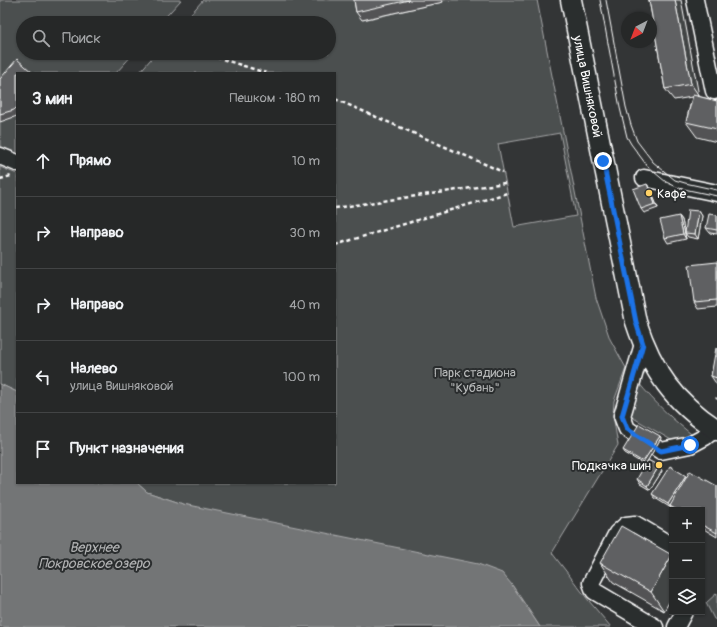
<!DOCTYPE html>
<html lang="ru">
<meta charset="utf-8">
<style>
:root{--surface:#262828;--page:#323434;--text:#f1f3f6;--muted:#a4a6a8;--line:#424445}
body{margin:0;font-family:Pangolin,sans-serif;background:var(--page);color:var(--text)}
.controls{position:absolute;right:12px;bottom:12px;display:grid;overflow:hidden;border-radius:0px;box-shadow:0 1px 3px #0004}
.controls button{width:36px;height:36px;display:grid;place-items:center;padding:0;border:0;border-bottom:1px solid var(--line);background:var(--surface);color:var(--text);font:20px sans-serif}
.compass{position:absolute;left:621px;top:12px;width:36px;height:36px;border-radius:50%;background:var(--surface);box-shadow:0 1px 3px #0004;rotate:222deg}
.stop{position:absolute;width:12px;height:12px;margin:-9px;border:3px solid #1a73e8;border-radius:50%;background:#fff}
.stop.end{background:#1a73e8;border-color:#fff;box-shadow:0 1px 4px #0008}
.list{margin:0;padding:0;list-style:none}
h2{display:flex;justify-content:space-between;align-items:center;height:52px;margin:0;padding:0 16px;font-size:17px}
h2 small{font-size:13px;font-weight:400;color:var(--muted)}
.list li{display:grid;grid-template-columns:26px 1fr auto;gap:12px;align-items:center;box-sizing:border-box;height:72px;padding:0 16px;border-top:1px solid var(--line)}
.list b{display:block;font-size:15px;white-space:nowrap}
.list p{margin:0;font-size:13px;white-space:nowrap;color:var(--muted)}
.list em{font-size:13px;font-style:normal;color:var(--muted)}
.icon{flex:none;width:22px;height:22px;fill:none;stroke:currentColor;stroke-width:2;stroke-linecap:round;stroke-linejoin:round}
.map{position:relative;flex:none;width:717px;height:627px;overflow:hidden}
.search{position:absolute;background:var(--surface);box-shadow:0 1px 3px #0004;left:16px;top:16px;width:320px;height:44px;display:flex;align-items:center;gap:10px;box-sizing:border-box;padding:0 14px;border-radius:22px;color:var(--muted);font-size:15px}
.panel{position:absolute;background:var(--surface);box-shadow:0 1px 3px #0004;left:16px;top:72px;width:320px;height:412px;border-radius:0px}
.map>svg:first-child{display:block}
.green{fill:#4c4f50;stroke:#a6a7a8;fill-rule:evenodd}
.water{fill:#737576;stroke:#abacad}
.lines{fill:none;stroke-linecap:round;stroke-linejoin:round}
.minor-casing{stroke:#fff;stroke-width:19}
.major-casing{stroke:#fff;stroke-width:23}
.path{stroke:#fff;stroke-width:2.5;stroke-dasharray:4 3;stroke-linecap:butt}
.minor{stroke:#2a2d2e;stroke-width:16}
.major{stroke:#2a2d2e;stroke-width:20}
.tram{stroke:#fff;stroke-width:1}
.wall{fill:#525354;stroke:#fff}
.shaded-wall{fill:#424445;stroke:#fff}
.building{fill:#5f6162;stroke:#fff}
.route{stroke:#1a73e8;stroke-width:5}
.poi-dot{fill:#ffd166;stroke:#2a2d2e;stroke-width:1.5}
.labels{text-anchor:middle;stroke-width:4;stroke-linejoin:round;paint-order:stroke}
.street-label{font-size:13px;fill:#fff;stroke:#2a2d2e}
.poi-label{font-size:13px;fill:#fff;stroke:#2a2d2e;text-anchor:start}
.park-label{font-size:13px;fill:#b7b9b9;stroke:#2a2d2e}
.water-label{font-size:14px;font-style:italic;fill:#b2b3b4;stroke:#2a2d2e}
</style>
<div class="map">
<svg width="717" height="627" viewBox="0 0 717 627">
<rect width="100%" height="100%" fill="#333536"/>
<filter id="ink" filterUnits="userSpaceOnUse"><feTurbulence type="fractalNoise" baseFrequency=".025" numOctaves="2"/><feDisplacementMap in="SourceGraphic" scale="8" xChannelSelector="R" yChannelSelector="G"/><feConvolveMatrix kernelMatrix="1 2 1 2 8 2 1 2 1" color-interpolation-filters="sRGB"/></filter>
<g filter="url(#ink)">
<!-- green -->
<path class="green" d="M0 0H181L160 23H23V53H134L116 73H17V153L0 146Z
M203 0H357L363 20 443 2 442 0H537L596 298 610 339 626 368 614 401 613 415 618 445 552 553 589 601 611 627H540L512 585 183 504 147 492 137 483H335V73H139L156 53H329V23H183ZM560 133 576 216 514 227 498 144Z
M0 167 17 174V392L0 384Z
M638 382C655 403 674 421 695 437L678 444 630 416Z
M717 593V620L714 619 706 603Z"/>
<!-- water -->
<path class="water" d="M0 384 17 392V483H137L147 492 183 504 478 564 502 573 512 585 540 627H0Z"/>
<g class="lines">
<defs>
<path id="minor" d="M695 0 714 91
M0 156 17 163
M644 178 717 193
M643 344 622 416 627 429 661 451 690 445 705 437 715 429
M655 627 594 591 591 583 617 533 626 525 635 524 672 546
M676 627 684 612"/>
<g id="major">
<path id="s1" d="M571 0 636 322C652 371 674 402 717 430"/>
</g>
</defs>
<!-- minor casing -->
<use href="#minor" class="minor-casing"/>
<!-- major casing -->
<use href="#major" class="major-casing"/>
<!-- path -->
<path class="path" d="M203 53 266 73
M335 99 503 172
M0 179 11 176
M335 208 505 183
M335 245 507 193
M716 399 717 398"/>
<!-- minor -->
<use href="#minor" class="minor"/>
<!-- major -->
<use href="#major" class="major"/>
<!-- tram -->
<path class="tram" d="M600 0 620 108 627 137 631 144 648 167 666 182 679 188 717 196
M606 0 626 107 631 125 637 141 653 162 675 180 685 183 717 190"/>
</g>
<!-- wall -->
<path class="wall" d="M354 0H442L443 2 362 20 356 12Z
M649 0 699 96H697L717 101V142L697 137 686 122 692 97 674 100 665 89Z
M17 73V116L0 122V79Z
M647 184 650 189 658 208 644 213 641 209Z
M699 211 702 216 698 239 688 237 685 233Z
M717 215V234L710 233 706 228Z
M679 216 682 220 686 239 668 243 665 238Z
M717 262V307L698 309 694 302Z
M717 349V385L711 376Z
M660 436 661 438 645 465 625 453 623 450Z
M659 466 662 471 650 490 640 484 637 479Z
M686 476 687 477 717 486V537L702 528V510H673L671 508 655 498 652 494Z
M672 555 664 611 613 582 600 563Z"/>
<!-- shaded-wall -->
<path class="shaded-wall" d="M675 0H681L699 96 691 84Z
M647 184 650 189 658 208 655 204Z
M699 211 702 216 698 239 695 234Z
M679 216 682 220 686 239 683 234Z
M660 436 661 438 645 465 643 462Z
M659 466 662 471 650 490 647 486Z
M686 476 689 480 670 506 671 508 668 504Z
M672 555V597L664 611 651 592Z"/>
<!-- building -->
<path class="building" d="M354 0H409L356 12Z
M649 0H675L691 84 665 89Z
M17 59 33 73H17V107L14 110 0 114V79Z
M693 95 717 101V129L686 122Z
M647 184 655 204 641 209 633 189Z
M688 210 699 211 695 234 685 233Z
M709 214 717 215V230L706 228Z
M679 216 683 234 665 238 660 220Z
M717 262V300L694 302 689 265Z
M716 348 717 349V378L711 376Z
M639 424 660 436 643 462 623 450Z
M648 460 659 466 647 486 637 479Z
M670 466 686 476 668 504 652 494Z
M690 471 717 486V533L702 525V510H677L670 506Z
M621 526 672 555 651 592 600 563Z"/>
</g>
<g class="lines" filter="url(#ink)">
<!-- route -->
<path class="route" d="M603 161 636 322 643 344 622 416 627 429 661 451 690 445"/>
</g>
<!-- markers -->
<g class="poi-dot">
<circle cx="649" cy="193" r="4"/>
<circle cx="659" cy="465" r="4"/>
</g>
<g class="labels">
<!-- street labels -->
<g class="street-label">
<text dy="5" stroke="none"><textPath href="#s1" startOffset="88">улица Вишняковой</textPath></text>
</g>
<!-- poi labels -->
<g class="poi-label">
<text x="657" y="198">Кафе</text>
<text x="651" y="470" text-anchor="end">Подкачка шин</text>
</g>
<!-- park labels -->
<g class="park-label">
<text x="475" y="377">Парк стадиона<tspan x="475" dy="15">"Кубань"</tspan></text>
</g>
<!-- water labels -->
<g class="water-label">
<text x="94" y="552">Верхнее<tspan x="94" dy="16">Покровское озеро</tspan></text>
</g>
</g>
</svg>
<div class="controls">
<button>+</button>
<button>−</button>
<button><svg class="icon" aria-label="layers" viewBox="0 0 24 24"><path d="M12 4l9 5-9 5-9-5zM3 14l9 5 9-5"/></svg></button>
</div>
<svg class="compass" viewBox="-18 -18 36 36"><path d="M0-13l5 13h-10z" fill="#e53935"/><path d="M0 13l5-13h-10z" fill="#a4a6a8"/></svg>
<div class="stop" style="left:690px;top:445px"></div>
<div class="stop end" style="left:603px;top:161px"></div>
<div class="search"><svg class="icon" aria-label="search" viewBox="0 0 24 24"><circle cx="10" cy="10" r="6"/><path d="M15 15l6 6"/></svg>Поиск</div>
<section class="panel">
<h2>3 мин<small>Пешком · 180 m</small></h2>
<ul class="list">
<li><svg class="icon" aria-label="ahead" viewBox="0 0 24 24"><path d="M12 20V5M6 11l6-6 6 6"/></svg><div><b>Прямо</b></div><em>10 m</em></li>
<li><svg class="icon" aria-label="right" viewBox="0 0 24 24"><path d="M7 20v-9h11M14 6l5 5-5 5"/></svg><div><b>Направо</b></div><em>30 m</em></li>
<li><svg class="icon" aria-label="right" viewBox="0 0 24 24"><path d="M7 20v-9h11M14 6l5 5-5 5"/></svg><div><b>Направо</b></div><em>40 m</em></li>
<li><svg class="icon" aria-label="left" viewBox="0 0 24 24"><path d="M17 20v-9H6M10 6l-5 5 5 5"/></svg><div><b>Налево</b><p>улица Вишняковой</p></div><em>100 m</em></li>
<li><svg class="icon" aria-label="arrive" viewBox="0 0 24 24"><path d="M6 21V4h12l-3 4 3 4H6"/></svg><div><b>Пункт назначения</b></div></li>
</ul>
</section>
</div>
